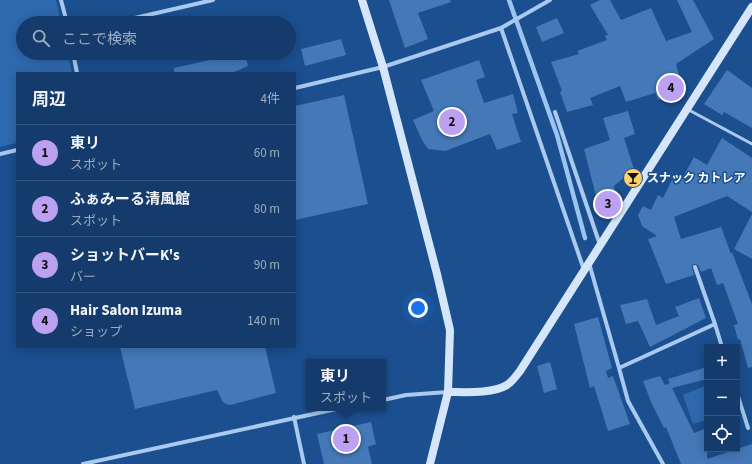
<!DOCTYPE html>
<html lang="ja">
<meta charset="utf-8">
<style>
:root{--surface:#143b6b;--page:#214673;--text:#f1f3f6;--muted:#9dadc1;--line:#33557e;--accent:#bca0f2}
body{margin:0;font-family:"Source Sans 3","Noto Sans JP",sans-serif;background:var(--page);color:var(--text)}
.controls{position:absolute;right:12px;bottom:12px;display:grid;overflow:hidden;border-radius:0px;box-shadow:0 2px 10px #0003}
.controls button{width:36px;height:36px;display:grid;place-items:center;padding:0;border:0;border-bottom:1px solid var(--line);background:var(--surface);color:var(--text);font:20px sans-serif}
.you{position:absolute;left:418px;top:308px;width:14px;height:14px;margin:-10px;border:3px solid #fff;border-radius:50%;background:#1a73e8;box-shadow:0 0 0 6px #1a73e833}
.badge{display:grid;place-items:center;width:26px;height:26px;border-radius:50%;background:var(--accent);color:#111;font-size:13px;font-weight:700}
.pin{position:absolute;translate:-50% -50%;border:2px solid #fff;box-shadow:0 1px 4px #0006}
.popup{position:absolute;left:306px;top:359px;width:80px;height:52px;box-sizing:border-box;display:grid;place-content:center;border-radius:0px;background:var(--surface);filter:drop-shadow(0 1px 3px #0005);font-size:13px;white-space:nowrap;color:var(--muted)}
.popup b{font-size:15px;color:var(--text)}
.popup::after{content:'';position:absolute;left:50%;top:100%;margin-left:-8px;border:8px solid transparent;border-top-color:var(--surface)}
.list{margin:0;padding:0;list-style:none}
h2{display:flex;justify-content:space-between;align-items:center;height:52px;margin:0;padding:0 16px;font-size:17px}
h2 small{font-size:13px;font-weight:400;color:var(--muted)}
.list li{display:grid;grid-template-columns:26px 1fr auto;gap:12px;align-items:center;box-sizing:border-box;height:56px;padding:0 16px;border-top:1px solid var(--line)}
.list b{display:block;font-size:15px;white-space:nowrap}
.list p{margin:0;font-size:13px;white-space:nowrap;color:var(--muted)}
.list em{font-size:13px;font-style:normal;color:var(--muted)}
.icon{flex:none;width:22px;height:22px;fill:none;stroke:currentColor;stroke-width:2;stroke-linecap:round;stroke-linejoin:round}
.map{position:relative;flex:none;width:752px;height:464px;overflow:hidden}
.search{position:absolute;background:var(--surface);box-shadow:0 2px 10px #0003;left:16px;top:16px;width:280px;height:44px;display:flex;align-items:center;gap:10px;box-sizing:border-box;padding:0 14px;border-radius:22px;color:var(--muted);font-size:15px}
.panel{position:absolute;background:var(--surface);box-shadow:0 2px 10px #0003;left:16px;top:72px;width:280px;height:276px;border-radius:0px}
.map>svg:first-child{display:block}
.green{fill:#2e69ad}
.lines{fill:none;stroke-linecap:round;stroke-linejoin:round}
.stream{stroke:#9cc4f0;stroke-width:4.5}
.building{fill:#4478b7}
.lane{stroke:#a9c9ee;stroke-width:3}
.street{stroke:#a9c9ee;stroke-width:4}
.secondary{stroke:#d6e6fa;stroke-width:8}
.labels{text-anchor:middle;stroke-width:3;stroke-linejoin:round;paint-order:stroke}
.poi-label{font-size:12px;font-weight:bold;fill:#fff;stroke:#1b4f8f;text-anchor:start}
</style>
<div class="map">
<svg width="752" height="464" viewBox="0 0 752 464">
<rect width="100%" height="100%" fill="#1b4f8f"/>
<!-- green -->
<path class="green" d="M0 0H56L61 23H23V53H68L72 73H17V143L0 147Z
M707 385V420L693 424 683 395Z"/>
<g class="lines">
<!-- stream -->
<path class="stream" d="M509 0 557 135 585 238"/>
</g>
<!-- building -->
<path class="building" d="M389 0H450L451 2 418 13 428 39 405 48Z
M600 0H610L621 20 651 8 666 41 692 32 677 0H693L714 39 676 64 683 89 658 100 655 93 626 102 620 86 590 98 593 105 567 112 560 92 562 91 551 62 579 54 577 51 607 40 605 36 608 35 590 5Z
M557 18 564 33 542 42 536 27Z
M341 39 346 55 305 66 301 49Z
M231 53H245L248 66 232 73H174V68L219 58Z
M479 60 485 77 476 80 484 103 513 94 518 113 512 114 521 142 497 150 490 134 445 151 428 149 422 140 413 120 434 111 421 80Z
M727 70 752 88V128L724 112 722 115 704 104Z
M344 95 368 204 295 220V106Z
M628 111 635 134 624 138 634 169 614 186 616 196 601 216 584 149 610 140 603 118Z
M722 138 752 158V212L727 196 674 217 681 239 721 227 731 254 732 252 752 304V367L748 368 740 339 738 340 734 325 738 324 723 283 717 285 711 268 701 272 698 265 695 264H693L692 267 694 275 666 284 648 239 657 236 642 226 638 215 643 206 651 210 658 195 663 198 672 180 679 184 694 157 707 165Z
M752 214V259L734 249Z
M699 298 706 318 650 347 638 321 626 324 620 305 647 299 656 325 679 316 675 307Z
M598 317 612 368 606 371 608 378 613 376 630 424 608 431 594 386 590 388 574 324Z
M120 347H265L276 393 230 405 226 404 223 402 217 390 135 409Z
M550 362 557 389 544 393 537 366Z
M707 367V379L672 388 694 433 707 428V459L752 444V464H681L666 427 664 428 651 402 643 381 660 376 665 385 670 383 668 379Z
M371 422 376 444 368 447 372 464H324L317 434Z"/>
<g class="lines">
<!-- lane -->
<path class="lane" d="M687 109 752 144"/>
<!-- street -->
<path class="street" d="M61 0 67 23
M113 23 213 0
M501 28 584 270
M73 53 77 73
M295 88 383 67 501 28 550 0
M555 112 600 245
M0 154 17 150
M589 263 619 368 715 324 722 347
M695 267 715 324
M619 368 628 401 663 464
M737 393 748 428
M383 400 406 395 448 392
M294 417 304 464
M83 464 341 408"/>
<!-- secondary -->
<path class="secondary" d="M362 0 383 67 437 274 450 330 448 392 430 464
M448 392C465 392 492 394 507 385 513 381 516 376 520 371L752 7"/>
</g>
<!-- icons -->
<defs>
<symbol id="bar-disc" viewBox="-11 -11 22 22"><circle r="9.5" fill="#ffd166" stroke="#1b4f8f"/><path d="M-6-5H6L.8 .8V4.5H3.5V6h-7V4.5H-.8V.8Z" fill="#111"/></symbol>
</defs>
<g fill-rule="evenodd">
<use href="#bar-disc" x="622" y="167" width="22" height="22"/>
</g>
<g class="labels">
<!-- poi labels -->
<g class="poi-label">
<text x="647" y="182">スナック カトレア</text>
</g>
</g>
</svg>
<div class="controls">
<button>+</button>
<button>−</button>
<button><svg class="icon" aria-label="locate" viewBox="0 0 24 24"><circle cx="12" cy="12" r="6"/><path d="M12 2v4M12 18v4M2 12h4M18 12h4"/></svg></button>
</div>
<div class="you"></div>
<div class="pin badge" style="left:346px;top:439px">1</div>
<div class="popup"><b>東リ</b>スポット</div>
<div class="pin badge" style="left:452px;top:122px">2</div>
<div class="pin badge" style="left:608px;top:204px">3</div>
<div class="pin badge" style="left:671px;top:88px">4</div>
<div class="search"><svg class="icon" aria-label="search" viewBox="0 0 24 24"><circle cx="10" cy="10" r="6"/><path d="M15 15l6 6"/></svg>ここで検索</div>
<section class="panel">
<h2>周辺<small>4件</small></h2>
<ul class="list">
<li><span class="badge">1</span><div><b>東リ</b><p>スポット</p></div><em>60 m</em></li>
<li><span class="badge">2</span><div><b>ふぁみーる清風館</b><p>スポット</p></div><em>80 m</em></li>
<li><span class="badge">3</span><div><b>ショットバーK's</b><p>バー</p></div><em>90 m</em></li>
<li><span class="badge">4</span><div><b>Hair Salon Izuma</b><p>ショップ</p></div><em>140 m</em></li>
</ul>
</section>
</div>
